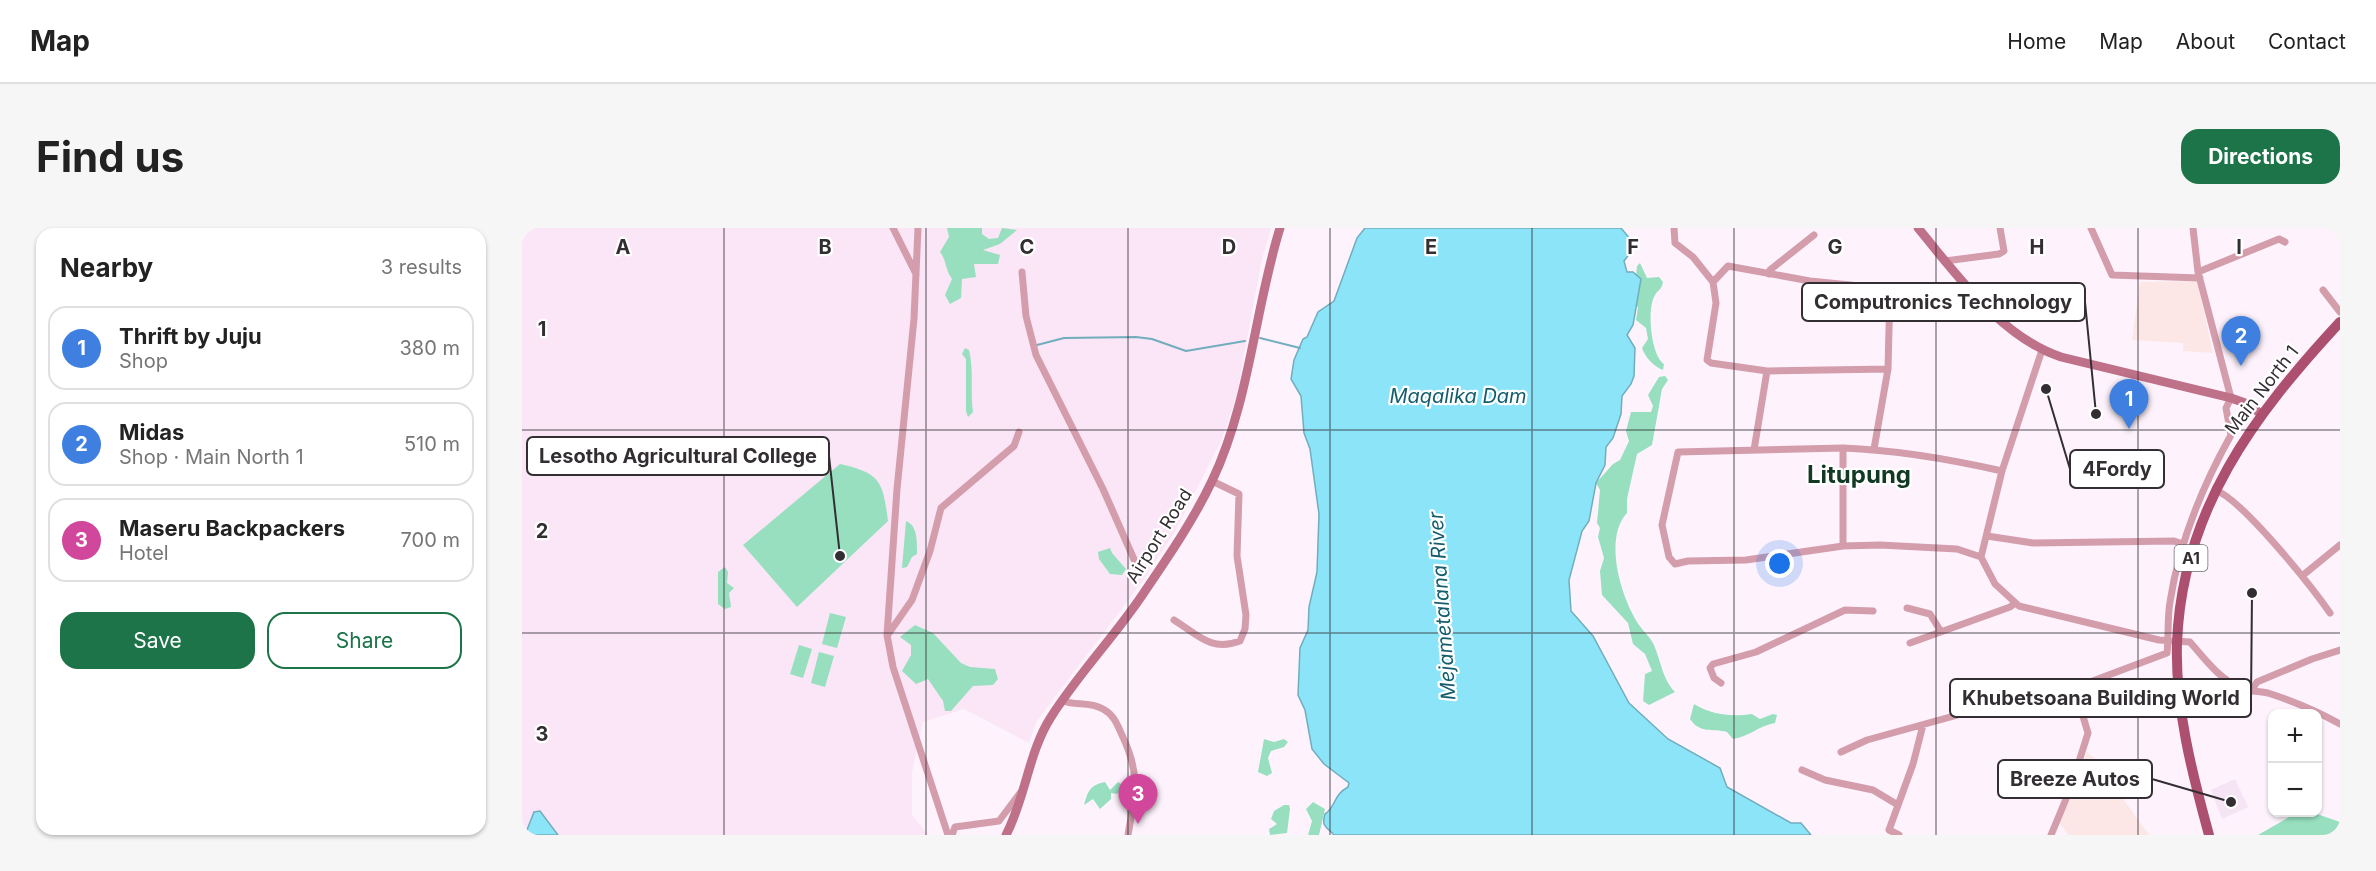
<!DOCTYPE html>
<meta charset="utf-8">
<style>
:root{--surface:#fff;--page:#f6f6f6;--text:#222;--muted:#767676;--line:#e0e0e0;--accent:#1c7448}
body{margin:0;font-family:Inter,sans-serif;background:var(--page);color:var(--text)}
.controls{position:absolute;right:18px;bottom:18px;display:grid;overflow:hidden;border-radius:12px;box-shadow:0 2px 4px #0004}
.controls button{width:54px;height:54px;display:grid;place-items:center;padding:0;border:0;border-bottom:2px solid var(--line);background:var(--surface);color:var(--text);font:30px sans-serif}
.you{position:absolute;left:1258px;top:336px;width:21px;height:21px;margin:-15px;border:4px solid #fff;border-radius:50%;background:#1a73e8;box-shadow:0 0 0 9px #1a73e833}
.badge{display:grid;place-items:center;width:39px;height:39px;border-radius:50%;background:var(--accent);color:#fff;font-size:20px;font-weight:700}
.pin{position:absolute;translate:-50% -50px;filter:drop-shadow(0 2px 3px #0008)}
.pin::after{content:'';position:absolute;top:32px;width:21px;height:18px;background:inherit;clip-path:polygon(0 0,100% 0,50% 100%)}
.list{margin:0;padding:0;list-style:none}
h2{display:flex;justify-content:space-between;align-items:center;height:78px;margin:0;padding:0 24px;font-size:26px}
h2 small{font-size:20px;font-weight:400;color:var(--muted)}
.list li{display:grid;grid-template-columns:39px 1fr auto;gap:18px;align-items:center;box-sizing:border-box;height:84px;margin:0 12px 12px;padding:0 12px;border:2px solid var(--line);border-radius:18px}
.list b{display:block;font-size:22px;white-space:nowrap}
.list p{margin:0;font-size:20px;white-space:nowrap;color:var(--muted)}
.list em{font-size:20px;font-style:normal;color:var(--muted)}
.actions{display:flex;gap:12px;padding:18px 24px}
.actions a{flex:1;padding:14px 0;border:2px solid var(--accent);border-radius:18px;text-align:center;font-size:21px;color:var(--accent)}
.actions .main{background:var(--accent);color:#fff}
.map{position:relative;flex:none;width:1818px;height:607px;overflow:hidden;border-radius:18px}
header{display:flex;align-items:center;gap:36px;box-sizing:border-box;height:84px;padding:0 30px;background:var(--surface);border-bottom:2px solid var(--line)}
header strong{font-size:28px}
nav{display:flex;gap:33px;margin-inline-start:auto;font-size:21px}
.intro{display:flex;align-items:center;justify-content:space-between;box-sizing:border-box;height:144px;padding:0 36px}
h1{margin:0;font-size:42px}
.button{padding:15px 27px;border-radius:18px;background:var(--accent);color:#fff;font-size:21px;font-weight:700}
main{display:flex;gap:36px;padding:0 36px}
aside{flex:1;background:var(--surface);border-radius:18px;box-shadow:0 2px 4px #0004}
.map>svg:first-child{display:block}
.built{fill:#f5e4f3}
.industrial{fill:#fde7e6}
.education{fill:#fae6f6}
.green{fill:#97dfbf}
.water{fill:#8ce4f9;stroke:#71adbd;stroke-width:1.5}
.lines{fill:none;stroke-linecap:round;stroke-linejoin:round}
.stream{stroke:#71adbd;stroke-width:2}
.street{stroke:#d49dac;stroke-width:7}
.secondary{stroke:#be7189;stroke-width:9}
.primary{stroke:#ad4f6f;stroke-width:10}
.grid{fill:none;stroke:#322e32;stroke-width:1.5;stroke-opacity:0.55}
.labels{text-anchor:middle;stroke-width:4.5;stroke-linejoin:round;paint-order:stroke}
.shield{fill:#fff;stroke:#706d70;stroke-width:1.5}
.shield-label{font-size:16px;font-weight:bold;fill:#322e32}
.street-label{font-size:18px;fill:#322e32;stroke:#fff}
.water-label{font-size:20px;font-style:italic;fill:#145d6c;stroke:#fff}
.district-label{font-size:24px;font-weight:bold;fill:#113923;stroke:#fff}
.grid-label{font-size:20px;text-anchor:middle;font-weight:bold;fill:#322e32;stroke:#fff;stroke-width:4.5;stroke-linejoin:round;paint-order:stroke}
.leader{fill:none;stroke:#322e32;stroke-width:2}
.callout-dot{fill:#322e32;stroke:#fff;stroke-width:2}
.callout{fill:#fff;stroke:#322e32;stroke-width:2}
.callout-label{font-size:20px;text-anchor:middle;font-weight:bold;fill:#322e32}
</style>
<header>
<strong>Map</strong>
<nav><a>Home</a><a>Map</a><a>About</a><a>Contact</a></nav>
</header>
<div class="intro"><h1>Find us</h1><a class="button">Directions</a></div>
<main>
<aside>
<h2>Nearby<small>3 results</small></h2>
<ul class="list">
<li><span class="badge" style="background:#3f7fe0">1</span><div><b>Thrift by Juju</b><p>Shop</p></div><em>380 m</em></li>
<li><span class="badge" style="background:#3f7fe0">2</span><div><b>Midas</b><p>Shop · Main North 1</p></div><em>510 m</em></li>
<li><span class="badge" style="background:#d1479c">3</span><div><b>Maseru Backpackers</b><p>Hotel</p></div><em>700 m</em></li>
</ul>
<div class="actions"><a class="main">Save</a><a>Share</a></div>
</aside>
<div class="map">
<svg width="1818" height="607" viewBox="0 0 1818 607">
<rect width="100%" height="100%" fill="#fef3fd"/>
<!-- built -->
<path class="built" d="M1713 551 1726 579 1700 591 1689 562Z"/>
<!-- industrial -->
<path class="industrial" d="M1675 53 1691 125 1661 123V115L1610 112 1618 54Z
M1565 524 1572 530 1627 607H1546L1537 594 1554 560Z"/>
<!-- education -->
<path class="education" d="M0 0H749L740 31 714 170 699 213 654 302 620 354 515 493 507 515 442 481 401 494 390 544V587L406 607H0Z"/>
<!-- green -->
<path class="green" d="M425 0H460V6L467 11 476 10 480 0 495 2 478 16 461 22 478 27 476 36H452L454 49 440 51 439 70 428 76 423 67 430 51C423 42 425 33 418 24L427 9Z
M1118 35 1125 50 1137 49 1141 54C1140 62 1135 62 1132 69 1125 83 1129 127 1142 136L1141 142C1132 139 1123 129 1120 120L1126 111 1124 100 1114 92 1116 79 1111 75 1115 38Z
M443 120 447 122C452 142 448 163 451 184L446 189 444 183V131L440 126Z
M1143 148 1146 152 1140 161 1130 217 1115 226 1105 271V285C1081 311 1099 370 1117 397 1121 403 1127 408 1131 415 1139 432 1140 451 1153 464L1127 477 1121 473 1123 446 1130 443 1123 426 1111 416 1106 395 1080 367 1078 343 1082 330 1076 309 1078 300 1075 295 1078 262 1074 255 1091 236 1098 232 1107 213 1104 203 1109 184H1129L1131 178 1126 167 1137 149Z
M318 236C359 245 361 254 366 293L275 379 221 317Z
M384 293C396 298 395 314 395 326L390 329 385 339 380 340Z
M588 320 590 325 604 341 600 347 588 346 577 331 576 324Z
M203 339 206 344 205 355 212 360 207 365 209 379 203 381 196 376V344Z
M308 385 324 389 315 420 300 416Z
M393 397 411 405 439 435 448 439 473 441 476 451 471 457 451 458 429 483H423L421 473 406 451 394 456 380 443 389 427V417L378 409Z
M277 417 290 421 281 450 268 446Z
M297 424 312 428 303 459 289 455Z
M1172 476C1190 487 1210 489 1230 486L1238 491 1251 486 1255 487 1253 495C1236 498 1227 509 1211 511L1205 504C1190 500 1178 506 1168 491Z
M742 511 752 514 762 511 766 514 762 519 749 523 746 530 750 545 745 548 736 544Z
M583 554 588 562 596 554 602 558 595 566 589 565V571L578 581 571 571 562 577C566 563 568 557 583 554Z
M791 574 803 581 797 607H786L790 593 784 581Z
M762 577H767L768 581 765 605 748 607 747 601 755 596 749 591 752 583Z
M1774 585 1795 586 1818 594V607H1736Z"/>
<!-- water -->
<path class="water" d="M843 0H1099L1109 12 1112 20 1102 33 1105 44H1111L1119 51 1111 97 1105 107 1113 120 1112 148 1109 156 1100 168 1099 186 1091 210 1084 219 1083 237 1074 255 1067 293 1060 303 1047 352 1049 383 1071 408 1107 475 1146 511 1198 540 1205 559 1269 595H1279L1289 607H812C805 599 799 599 803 586 814 579 811 567 826 559L827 555 802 536 790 521 783 482 776 467 778 420 786 402 787 379 795 344 797 286 788 221 782 205 779 168 769 151 772 132 781 111 785 109 796 84 812 73 835 10Z
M18 583 36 607H3L12 584Z"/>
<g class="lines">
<!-- stream -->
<path class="stream" d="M738 110 778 120
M515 117 542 110 614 109 630 111 664 123 723 113"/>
<!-- street -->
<path class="street" d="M371 0 394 46
M396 0 392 91 375 261 365 407 371 439 426 607
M1152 0 1153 15 1171 29 1191 54
M1569 0 1590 47 1678 50
M1423 33 1477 26 1482 23 1478 0
M500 44 504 88 514 127 581 261 618 345
M1676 44 1757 11 1763 14
M1247 46 1248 42 1292 7
M1368 61 1403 59 1442 64 1449 61
M1801 62 1818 84
M1245 143 1189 135 1185 132 1194 75 1191 54 1206 38 1288 53 1368 61 1366 141
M1321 220 1156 224 1140 297 1147 329 1153 336 1166 333 1224 332 1321 318 1358 317 1435 321 1459 329
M1232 222 1245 143 1366 141 1352 221
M1480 243 1520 122
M1693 262C1720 271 1790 359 1808 385
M1465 308 1511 315 1652 313 1661 316
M1321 318V220C1375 222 1427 231 1480 243L1459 329 1473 356 1497 378 1637 412 1668 414C1682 430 1698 452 1719 460 1727 464 1737 463 1746 465 1771 473 1795 483 1818 496
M1780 348 1818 317
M1385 380 1408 386 1418 402
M652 392C676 407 689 424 718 413L723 401 724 387 715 328 717 266 690 253
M367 405 390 372 408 323 419 280 492 218 497 204
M1388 415 1488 379 1492 376
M1199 455 1192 450 1188 440 1191 436 1234 424 1323 382 1351 383
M1552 460 1645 425C1647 408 1645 391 1648 374 1657 314 1680 259 1709 207L1704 180 1709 170 1676 44 1671 0
M1730 462 1735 454 1790 431 1818 422
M541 473C554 478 567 473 581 481 592 487 595 496 600 507 619 547 613 565 606 607
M1319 524 1345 512 1551 455 1566 505 1549 559 1529 607
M1280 542 1303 552 1351 562 1376 577
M430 607 433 599 477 593 498 565
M1377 607 1367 602 1391 536 1401 497"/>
<!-- secondary -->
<path class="secondary" d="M1396 0C1435 47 1479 109 1539 129L1709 170 1726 176 1739 186
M484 607C504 569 506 525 529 489 557 445 593 408 621 366 646 329 671 293 690 253 728 173 732 84 758 0"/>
<!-- primary -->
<path class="primary" d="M1687 607C1670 545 1653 479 1655 415 1660 282 1732 187 1818 94"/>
</g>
<!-- grid -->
<path class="grid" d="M202 0V607M404 0V607M606 0V607M808 0V607M1010 0V607M1212 0V607M1414 0V607M1616 0V607M0 202H1818M0 405H1818"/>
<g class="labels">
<!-- shield labels -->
<rect class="shield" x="1652.5" y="317" width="33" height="26" rx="4.5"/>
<g class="shield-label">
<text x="1669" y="336">A1</text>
</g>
<!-- street labels -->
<g class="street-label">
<text transform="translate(1740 162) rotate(-52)" y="6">Main North 1</text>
<text transform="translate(637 308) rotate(-58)" y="6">Airport Road</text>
</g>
<!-- water labels -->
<g class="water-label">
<text x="936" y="175">Maqalika Dam</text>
<text transform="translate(920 378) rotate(-94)" y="7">Mejametalana River</text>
</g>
<!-- district labels -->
<g class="district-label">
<text x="1337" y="255">Litupung</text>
</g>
</g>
<g class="grid-label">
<text x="101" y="26">A</text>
<text x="303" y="26">B</text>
<text x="505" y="26">C</text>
<text x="707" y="26">D</text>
<text x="909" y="26">E</text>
<text x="1111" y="26">F</text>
<text x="1313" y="26">G</text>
<text x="1515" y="26">H</text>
<text x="1717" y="26">I</text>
<text x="20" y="108">1</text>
<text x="20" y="310">2</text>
<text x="20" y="513">3</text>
</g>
<!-- callouts -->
<path class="leader" d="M1574 186L1563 74M318 328L307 228M1524 161L1548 241M1730 365L1729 470M1709 574L1630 551"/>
<g class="callout-dot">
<circle cx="1574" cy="186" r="6"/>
<circle cx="318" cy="328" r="6"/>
<circle cx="1524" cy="161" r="6"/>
<circle cx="1730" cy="365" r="6"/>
<circle cx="1709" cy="574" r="6"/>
</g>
<g class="callout">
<rect x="1280" y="55" width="283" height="38" rx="6"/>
<rect x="5" y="209" width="302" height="38" rx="6"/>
<rect x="1548" y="222" width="94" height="38" rx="6"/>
<rect x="1428" y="451" width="301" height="38" rx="6"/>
<rect x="1476" y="532" width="154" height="38" rx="6"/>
</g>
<g class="callout-label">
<text x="1421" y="81">Computronics Technology</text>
<text x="156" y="235">Lesotho Agricultural College</text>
<text x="1595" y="248">4Fordy</text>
<text x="1579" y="477">Khubetsoana Building World</text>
<text x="1553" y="558">Breeze Autos</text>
</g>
</svg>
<div class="controls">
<button>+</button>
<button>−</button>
</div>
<div class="you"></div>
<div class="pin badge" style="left:1607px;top:201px;background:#3f7fe0">1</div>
<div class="pin badge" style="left:1719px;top:138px;background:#3f7fe0">2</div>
<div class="pin badge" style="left:616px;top:596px;background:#d1479c">3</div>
</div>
</main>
